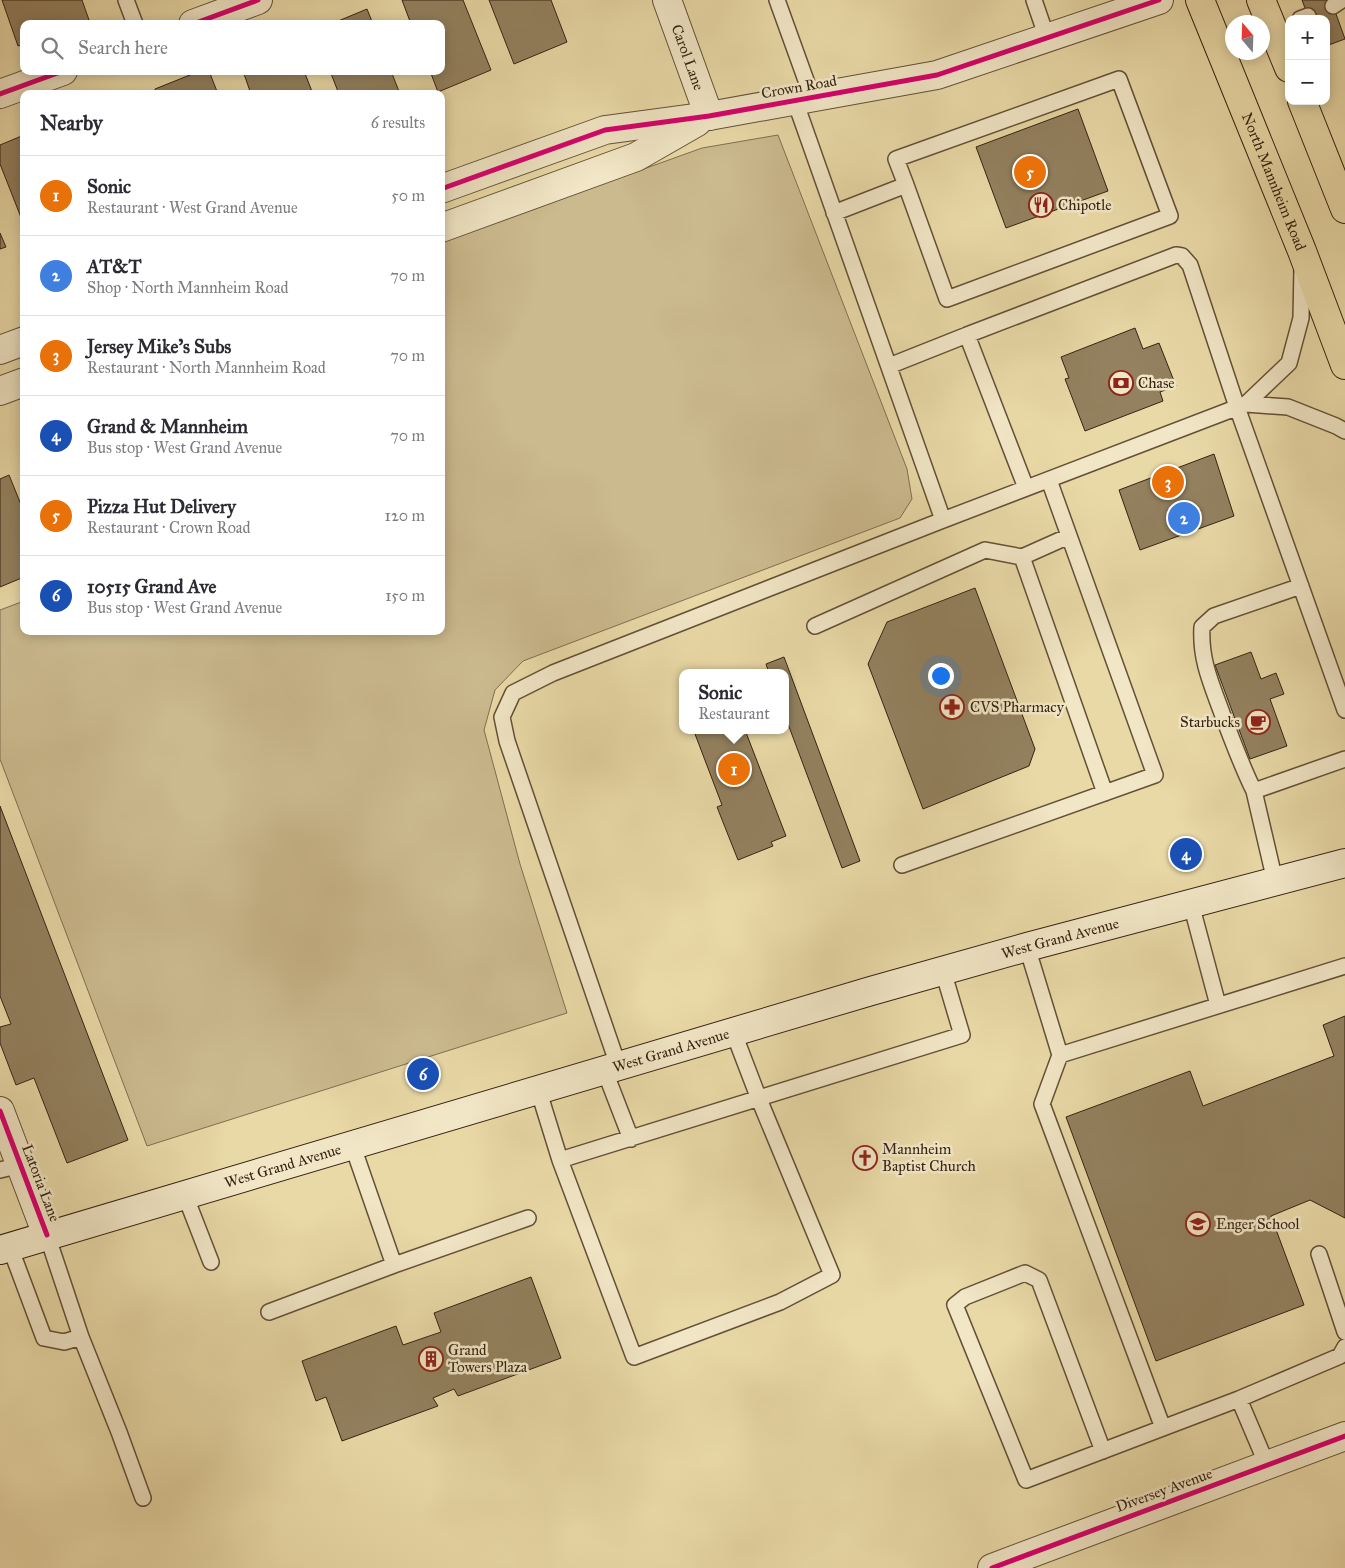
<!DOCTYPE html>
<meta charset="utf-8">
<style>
:root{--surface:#fff;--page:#f7f7f7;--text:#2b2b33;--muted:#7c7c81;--line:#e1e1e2;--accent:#8f2418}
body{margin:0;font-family:"IM FELL Great Primer",serif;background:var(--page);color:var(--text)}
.controls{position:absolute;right:15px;top:15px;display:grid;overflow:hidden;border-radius:10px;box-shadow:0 2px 12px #0003}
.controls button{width:45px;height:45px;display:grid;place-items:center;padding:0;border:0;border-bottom:1px solid var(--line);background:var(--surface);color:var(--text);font:25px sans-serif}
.compass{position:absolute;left:1225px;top:15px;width:45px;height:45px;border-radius:50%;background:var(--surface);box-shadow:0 2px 12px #0003;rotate:341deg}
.you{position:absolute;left:940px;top:675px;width:18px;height:18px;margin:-12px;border:4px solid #fff;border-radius:50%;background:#1a73e8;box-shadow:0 0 0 8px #1a73e833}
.badge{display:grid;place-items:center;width:32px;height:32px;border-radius:50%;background:var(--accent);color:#fff;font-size:16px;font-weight:700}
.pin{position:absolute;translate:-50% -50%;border:2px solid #fff;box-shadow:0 1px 5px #0006}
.popup{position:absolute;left:679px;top:669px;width:110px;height:65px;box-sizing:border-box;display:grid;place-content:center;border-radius:10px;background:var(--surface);filter:drop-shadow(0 1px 4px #0005);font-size:16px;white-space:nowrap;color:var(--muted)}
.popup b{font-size:19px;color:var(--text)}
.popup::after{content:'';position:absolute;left:50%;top:100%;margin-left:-10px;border:10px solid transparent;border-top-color:var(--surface)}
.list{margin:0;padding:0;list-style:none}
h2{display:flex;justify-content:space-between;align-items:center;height:65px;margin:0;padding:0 20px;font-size:21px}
h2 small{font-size:16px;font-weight:400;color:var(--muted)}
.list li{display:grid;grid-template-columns:32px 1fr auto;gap:15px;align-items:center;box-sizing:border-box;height:80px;padding:0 20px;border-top:1px solid var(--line)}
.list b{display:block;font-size:19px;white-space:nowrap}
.list p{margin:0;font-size:16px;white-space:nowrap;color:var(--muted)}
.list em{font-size:16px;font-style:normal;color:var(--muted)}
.icon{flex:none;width:28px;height:28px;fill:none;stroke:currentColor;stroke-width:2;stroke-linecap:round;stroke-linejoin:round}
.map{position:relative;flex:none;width:1345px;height:1568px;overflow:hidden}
.search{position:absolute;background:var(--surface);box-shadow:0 2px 12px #0003;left:20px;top:20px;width:425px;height:55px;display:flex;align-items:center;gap:12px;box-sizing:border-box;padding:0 18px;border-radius:10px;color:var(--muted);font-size:19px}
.panel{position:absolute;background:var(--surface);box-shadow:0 2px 12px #0003;left:20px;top:90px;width:425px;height:545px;border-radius:10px}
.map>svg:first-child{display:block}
.green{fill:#cbba8e;stroke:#806e50}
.building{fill:#93815f;stroke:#362211}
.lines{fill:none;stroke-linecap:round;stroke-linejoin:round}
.service-casing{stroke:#635036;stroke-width:18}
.minor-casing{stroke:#635036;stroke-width:30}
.secondary-casing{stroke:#362211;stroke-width:30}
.primary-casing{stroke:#362211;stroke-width:30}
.service{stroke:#f1e6c6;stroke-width:15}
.minor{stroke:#f1e6c6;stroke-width:28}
.secondary{stroke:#f1e6c6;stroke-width:28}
.primary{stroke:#e9d9a7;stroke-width:28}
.cycleway-casing{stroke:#f1e6c6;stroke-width:8}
.cycleway{stroke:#d6006c;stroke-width:5}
.labels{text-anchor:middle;stroke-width:5;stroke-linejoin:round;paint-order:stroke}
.street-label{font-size:15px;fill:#362211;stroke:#f1e6c6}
.poi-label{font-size:15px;fill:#362211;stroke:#f1e6c6;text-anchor:start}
</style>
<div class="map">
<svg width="1345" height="1568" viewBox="0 0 1345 1568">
<rect width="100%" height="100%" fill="#e9d9a7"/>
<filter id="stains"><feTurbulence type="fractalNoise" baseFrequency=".004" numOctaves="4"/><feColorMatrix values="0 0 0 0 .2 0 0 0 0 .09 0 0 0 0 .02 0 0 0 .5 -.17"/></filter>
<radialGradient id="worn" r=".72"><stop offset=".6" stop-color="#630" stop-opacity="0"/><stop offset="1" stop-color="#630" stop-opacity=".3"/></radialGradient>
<!-- green -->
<path class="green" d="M778 135 907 469 912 499 900 518 523 661 495 690 484 730 520 864 567 1013 147 1146 0 759V610L24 601V631H441V242L702 148Z"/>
<!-- building -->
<path class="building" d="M2 0H82L89 20 79 24H24V44L18 46Z
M402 0H463L491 70 438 92 430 71H441V24H411Z
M489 0H551L567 42 514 64Z
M1302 0H1331L1345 39 1326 46V19H1309Z
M367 9 373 24H331Z
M200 71H209L218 94H156L155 89Z
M243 71H304L313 94H251Z
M330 71H391L400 94H339Z
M1078 109 1108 191 1006 228 976 147Z
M24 135V225L0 164V145Z
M0 233 6 247 0 249Z
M1135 328 1143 349 1159 343 1176 386 1160 392 1163 401 1085 431 1065 379 1069 378 1061 357Z
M1214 454 1234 516 1140 550 1119 490Z
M9 475 24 512V577L0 587V479Z
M975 588 1035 749 1029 766 923 809 868 664 887 622Z
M1251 652 1261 679 1276 673 1284 694 1270 699 1287 746 1250 759 1215 665Z
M784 657 860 861 842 868 785 716V673H769L766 664Z
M704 730H745L786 836 771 842 773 846 738 860 717 807 722 805 695 734Z
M0 806 128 1140 67 1163 34 1078 16 1085 0 1043V1027L11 1024 0 996Z
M1345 1016V1218L1310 1200 1271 1216 1304 1305 1156 1361 1066 1117 1190 1071 1203 1106 1334 1056 1323 1025Z
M531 1277 561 1358 458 1396 454 1389 433 1398 438 1406 342 1441 326 1397 316 1401 302 1361 396 1326 403 1345 441 1332 434 1313Z"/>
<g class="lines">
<defs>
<path id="service" d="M126 0 135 24
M777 0 812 97
M1034 0 1047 38
M1333 6 1342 0
M1300 19 1308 16
M795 101 943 520
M834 213 906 185 947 299 1170 216 1119 79 896 159 906 185
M889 366 967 335
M1246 404 1289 363 1301 318 1302 268
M1026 488 967 335 1176 255 1182 256 1190 265 1237 407 1345 710
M1069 536 1022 557 1105 793
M815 626 985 550 1022 557
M1254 791C1242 767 1233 742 1223 716 1212 685 1200 661 1202 627L1214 616 1301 586
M902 865 1155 775 1049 480
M1275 881 1254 791 1345 759
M1191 904 1218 1005
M1027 947 1060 1055 1042 1104 1163 1428
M1060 1055 1345 966
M618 1065 507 741 502 717 513 693 553 673 943 520 1246 404 1288 407 1336 426 1345 431
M604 1069 631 1139
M538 1089 560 1160 962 1035 943 971
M560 1160 634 1357 780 1302 832 1275 759 1099 733 1031
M0 1170 21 1165
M185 1195 211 1262
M10 1247 44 1338 64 1342 81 1337 47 1235
M1319 1254 1345 1332
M394 1265 528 1218
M269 1312 394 1265 352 1144
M81 1337 119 1432 143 1498
M1103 1451 1039 1280 1025 1273 965 1297 955 1305 1026 1480C1097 1453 1168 1426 1239 1399
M1267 1465 1239 1399 1340 1356 1345 1347"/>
<g id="minor">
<path id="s1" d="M667 0 709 116"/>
<path d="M193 24 258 0"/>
<path d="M0 94 63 71"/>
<path d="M441 189 605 130 709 116 937 75 1159 0"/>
<path d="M441 228 636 157 697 122"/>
<path d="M0 350 24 341"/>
<path d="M0 391 24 382"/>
<path d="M0 1111 47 1235"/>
<path d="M992 1568 1345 1436"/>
</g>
<g id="secondary">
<path id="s2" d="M0 1250 871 991 1027 947 1345 863"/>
</g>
<g id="primary">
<path id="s3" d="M1200 0 1302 251 1345 365"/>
<path d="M1261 0 1289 68"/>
<path d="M1302 101 1345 209"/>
</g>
</defs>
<!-- service casing -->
<use href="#service" class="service-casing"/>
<!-- minor casing -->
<use href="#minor" class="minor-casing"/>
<!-- secondary casing -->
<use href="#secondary" class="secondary-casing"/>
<!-- primary casing -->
<use href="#primary" class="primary-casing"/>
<!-- service -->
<use href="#service" class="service"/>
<!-- minor -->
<use href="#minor" class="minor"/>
<!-- secondary -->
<use href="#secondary" class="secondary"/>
<!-- primary -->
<use href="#primary" class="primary"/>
<defs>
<path id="cycleway" d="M193 24 258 0
M0 94 63 71
M441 189 605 130 709 116 937 75 1159 0
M0 1111 47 1235
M992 1568 1345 1436"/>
</defs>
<!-- cycleway casing -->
<use href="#cycleway" class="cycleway-casing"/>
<!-- cycleway -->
<use href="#cycleway" class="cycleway"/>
</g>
<!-- icons -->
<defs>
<symbol id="restaurant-ring" viewBox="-11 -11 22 22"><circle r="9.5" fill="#f1e6c6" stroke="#8f2418" stroke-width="1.5"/><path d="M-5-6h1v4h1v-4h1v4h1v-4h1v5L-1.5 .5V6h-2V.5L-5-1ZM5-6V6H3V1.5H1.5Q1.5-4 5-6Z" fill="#8f2418"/></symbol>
<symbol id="bank-ring" viewBox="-11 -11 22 22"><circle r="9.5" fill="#f1e6c6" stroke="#8f2418" stroke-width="1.5"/><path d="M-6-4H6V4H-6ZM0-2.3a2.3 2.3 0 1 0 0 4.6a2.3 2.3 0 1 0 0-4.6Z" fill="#8f2418"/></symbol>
<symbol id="pharmacy-ring" viewBox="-11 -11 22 22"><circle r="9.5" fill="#f1e6c6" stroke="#8f2418" stroke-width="1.5"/><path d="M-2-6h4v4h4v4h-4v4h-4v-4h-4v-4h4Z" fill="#8f2418"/></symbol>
<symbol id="cafe-ring" viewBox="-11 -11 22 22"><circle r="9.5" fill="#f1e6c6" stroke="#8f2418" stroke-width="1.5"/><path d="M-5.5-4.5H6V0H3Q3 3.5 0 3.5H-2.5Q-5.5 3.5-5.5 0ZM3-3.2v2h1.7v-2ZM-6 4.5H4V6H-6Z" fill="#8f2418"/></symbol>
<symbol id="church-ring" viewBox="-11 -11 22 22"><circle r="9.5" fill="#f1e6c6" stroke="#8f2418" stroke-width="1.5"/><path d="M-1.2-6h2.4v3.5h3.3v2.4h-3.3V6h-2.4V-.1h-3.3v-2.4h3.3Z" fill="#8f2418"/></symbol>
<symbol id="school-ring" viewBox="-11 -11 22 22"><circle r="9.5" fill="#f1e6c6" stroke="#8f2418" stroke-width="1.5"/><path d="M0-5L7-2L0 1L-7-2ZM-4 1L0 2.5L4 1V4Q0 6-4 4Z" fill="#8f2418"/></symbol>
<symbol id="building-ring" viewBox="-11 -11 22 22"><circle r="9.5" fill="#f1e6c6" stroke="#8f2418" stroke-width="1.5"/><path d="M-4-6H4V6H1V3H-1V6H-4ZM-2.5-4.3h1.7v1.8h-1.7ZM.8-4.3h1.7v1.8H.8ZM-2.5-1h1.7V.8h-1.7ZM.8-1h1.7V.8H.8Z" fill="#8f2418"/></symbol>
</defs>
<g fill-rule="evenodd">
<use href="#restaurant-ring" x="1027" y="191" width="28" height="28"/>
<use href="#bank-ring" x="1107" y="369" width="28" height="28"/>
<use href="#pharmacy-ring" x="938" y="693" width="28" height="28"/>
<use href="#cafe-ring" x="1244" y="708" width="28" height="28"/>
<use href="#church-ring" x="851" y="1144" width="28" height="28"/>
<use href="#school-ring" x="1184" y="1210" width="28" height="28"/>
<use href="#building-ring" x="417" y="1345" width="28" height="28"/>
</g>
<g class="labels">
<!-- street labels -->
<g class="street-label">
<text dy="5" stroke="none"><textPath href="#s1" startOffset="61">Carol Lane</textPath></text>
<text transform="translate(799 87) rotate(-10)" y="5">Crown Road</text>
<text dy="5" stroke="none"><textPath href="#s3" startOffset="196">North Mannheim Road</textPath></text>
<text dy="5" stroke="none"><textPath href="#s2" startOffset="1105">West Grand Avenue</textPath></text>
<text dy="5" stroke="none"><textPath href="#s2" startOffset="700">West Grand Avenue</textPath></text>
<text dy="5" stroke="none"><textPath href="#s2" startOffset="295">West Grand Avenue</textPath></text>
<text transform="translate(41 1183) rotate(69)" y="5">Latoria Lane</text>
<text transform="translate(1164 1490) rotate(-20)" y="5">Diversey Avenue</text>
</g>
<!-- poi labels -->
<g class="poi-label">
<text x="1058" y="210">Chipotle</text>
<text x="1138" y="388">Chase</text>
<text x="970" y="712">CVS Pharmacy</text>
<text x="1240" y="727" text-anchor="end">Starbucks</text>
<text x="882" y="1154">Mannheim<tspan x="882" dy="17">Baptist Church</tspan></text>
<text x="1216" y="1229">Enger School</text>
<text x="448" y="1355">Grand<tspan x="448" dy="17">Towers Plaza</tspan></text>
</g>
</g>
<rect width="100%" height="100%" filter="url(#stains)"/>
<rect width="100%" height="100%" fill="url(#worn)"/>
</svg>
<div class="controls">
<button>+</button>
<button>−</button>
</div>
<svg class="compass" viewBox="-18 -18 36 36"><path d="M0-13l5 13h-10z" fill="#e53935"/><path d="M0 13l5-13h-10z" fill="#7c7c81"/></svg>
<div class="you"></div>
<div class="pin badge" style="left:734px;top:769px;background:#e8710a">1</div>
<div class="popup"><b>Sonic</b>Restaurant</div>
<div class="pin badge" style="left:1184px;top:518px;background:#3f7fe0">2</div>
<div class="pin badge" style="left:1168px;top:482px;background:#e8710a">3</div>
<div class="pin badge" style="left:1186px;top:854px;background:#1a4fb4">4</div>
<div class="pin badge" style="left:1030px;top:172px;background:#e8710a">5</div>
<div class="pin badge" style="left:423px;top:1074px;background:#1a4fb4">6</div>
<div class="search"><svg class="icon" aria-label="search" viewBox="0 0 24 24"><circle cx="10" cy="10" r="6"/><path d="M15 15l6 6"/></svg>Search here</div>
<section class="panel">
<h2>Nearby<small>6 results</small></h2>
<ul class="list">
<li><span class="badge" style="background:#e8710a">1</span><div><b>Sonic</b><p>Restaurant · West Grand Avenue</p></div><em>50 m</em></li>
<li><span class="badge" style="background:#3f7fe0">2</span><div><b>AT&amp;T</b><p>Shop · North Mannheim Road</p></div><em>70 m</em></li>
<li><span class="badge" style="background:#e8710a">3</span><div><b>Jersey Mike's Subs</b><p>Restaurant · North Mannheim Road</p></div><em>70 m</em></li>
<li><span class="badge" style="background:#1a4fb4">4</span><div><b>Grand &amp; Mannheim</b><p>Bus stop · West Grand Avenue</p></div><em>70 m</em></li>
<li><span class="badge" style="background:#e8710a">5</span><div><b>Pizza Hut Delivery</b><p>Restaurant · Crown Road</p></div><em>120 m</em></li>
<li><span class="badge" style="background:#1a4fb4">6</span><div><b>10515 Grand Ave</b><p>Bus stop · West Grand Avenue</p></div><em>150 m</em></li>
</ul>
</section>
</div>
